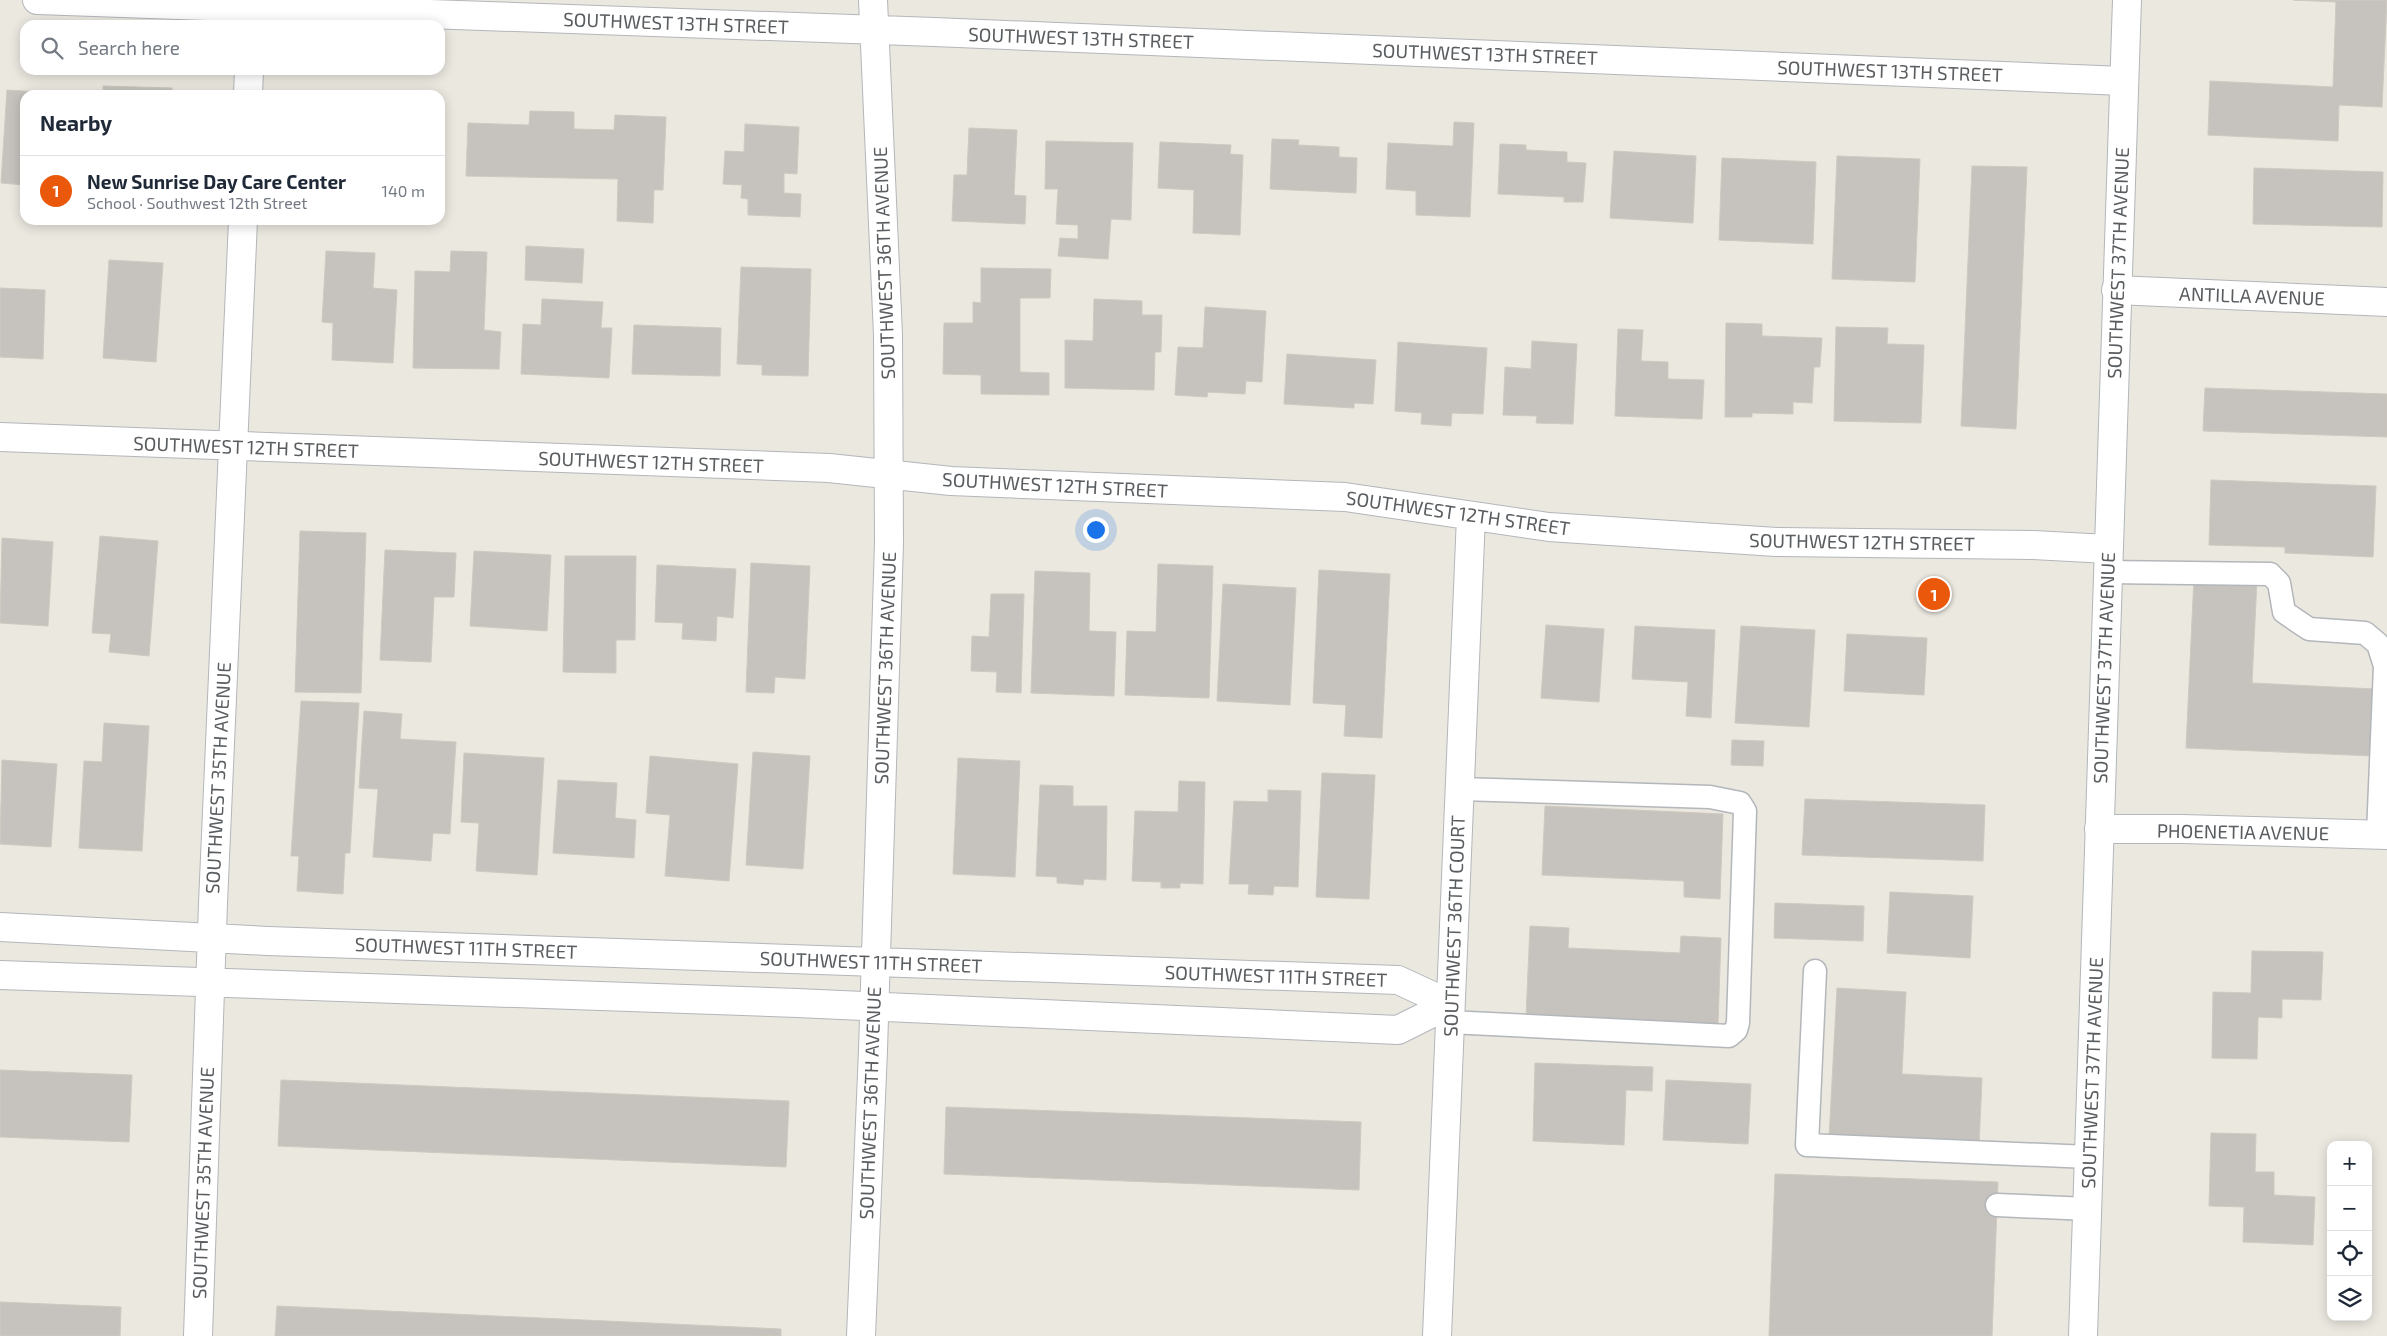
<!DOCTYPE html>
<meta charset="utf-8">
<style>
:root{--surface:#fff;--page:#f6f6f7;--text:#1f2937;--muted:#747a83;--line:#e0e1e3;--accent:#ea580c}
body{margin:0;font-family:"Exo 2",sans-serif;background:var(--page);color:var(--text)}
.controls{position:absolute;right:15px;bottom:15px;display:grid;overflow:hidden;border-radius:10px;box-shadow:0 2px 12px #0003}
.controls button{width:45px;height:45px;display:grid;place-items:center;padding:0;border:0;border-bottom:1px solid var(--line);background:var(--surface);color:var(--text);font:25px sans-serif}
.you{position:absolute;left:1095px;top:529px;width:18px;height:18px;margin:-12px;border:4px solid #fff;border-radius:50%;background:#1a73e8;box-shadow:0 0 0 8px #1a73e833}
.badge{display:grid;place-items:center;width:32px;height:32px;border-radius:50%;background:var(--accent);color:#fff;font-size:16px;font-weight:700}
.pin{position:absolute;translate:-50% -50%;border:2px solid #fff;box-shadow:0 1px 5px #0006}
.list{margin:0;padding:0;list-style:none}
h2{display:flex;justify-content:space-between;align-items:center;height:65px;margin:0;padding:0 20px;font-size:21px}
h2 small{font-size:16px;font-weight:400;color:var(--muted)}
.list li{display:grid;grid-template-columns:32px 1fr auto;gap:15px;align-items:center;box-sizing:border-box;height:70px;padding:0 20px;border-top:1px solid var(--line)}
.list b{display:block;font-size:19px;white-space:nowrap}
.list p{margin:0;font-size:16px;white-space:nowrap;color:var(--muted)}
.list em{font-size:16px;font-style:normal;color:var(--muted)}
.icon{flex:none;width:28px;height:28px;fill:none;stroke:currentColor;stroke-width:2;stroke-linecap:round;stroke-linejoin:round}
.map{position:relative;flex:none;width:2387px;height:1336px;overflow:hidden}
.search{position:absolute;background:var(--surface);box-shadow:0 2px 12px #0003;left:20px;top:20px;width:425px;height:55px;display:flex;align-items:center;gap:12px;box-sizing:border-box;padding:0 18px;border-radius:15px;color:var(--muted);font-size:19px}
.panel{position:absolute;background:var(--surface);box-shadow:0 2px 12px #0003;left:20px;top:90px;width:425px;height:135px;border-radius:15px}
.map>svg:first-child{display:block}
.building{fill:#c6c3be;stroke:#cfc9bf}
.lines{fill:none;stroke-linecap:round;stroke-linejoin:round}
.lane-casing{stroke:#b3b6ba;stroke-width:25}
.street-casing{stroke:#b3b6ba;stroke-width:30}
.secondary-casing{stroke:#b2b6ba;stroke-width:30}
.lane{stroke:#fff;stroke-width:22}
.street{stroke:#fff;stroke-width:28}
.secondary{stroke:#fff;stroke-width:28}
.labels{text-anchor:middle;stroke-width:4;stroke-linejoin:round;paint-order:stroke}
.street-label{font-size:19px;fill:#595d60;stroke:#fff}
</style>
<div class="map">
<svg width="2387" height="1336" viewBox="0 0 2387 1336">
<rect width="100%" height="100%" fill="#ebe8e0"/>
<!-- building -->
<path class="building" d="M2293 0H2387L2382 107 2339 105 2338 141 2208 135 2210 81 2333 87 2336 2Z
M103 86 172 88V95H103Z
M7 90 86 95H25V185L1 183Z
M530 111 574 112V129L614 130 615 115 666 117 663 190H654L653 223 617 221 618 179 466 176 468 123 529 125Z
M1454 122 1474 123 1470 217 1416 215V191L1386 189 1388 143 1453 146Z
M745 124 799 127 797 174 784 173V193L801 194 800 217 748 215V199L741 198 742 185 723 184 725 151 744 152Z
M969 128 1017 130 1014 195 1026 196 1025 224 952 221 954 175H967Z
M1272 139 1299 140 1298 145 1339 147V157L1357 158 1356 193 1270 189Z
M1046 141 1133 143 1131 220 1111 219 1108 259 1058 256 1060 238 1078 239V225L1056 224 1058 189H1045Z
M1160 142 1231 145 1230 154 1243 155 1240 235 1193 233 1194 190 1158 188Z
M1500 144 1526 145V150L1567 152V162L1586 163 1583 202H1564V197L1498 194Z
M1614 151 1696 156 1693 223 1610 218Z
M1837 156 1920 159 1915 282 1832 279Z
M1722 158 1816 162 1813 244 1719 240Z
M1972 166 2027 167 2016 429 1961 426Z
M2254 168 2383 172 2382 227 2253 224Z
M526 246 584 249 582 283 525 280Z
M326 251 375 253 373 288 397 290 393 363 332 360 333 323 322 322Z
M451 251 487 252 484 330 501 332 499 369 413 368 415 271 450 272Z
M109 260 163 263 156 362 103 358Z
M741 267 811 269 808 376 762 375V365L737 364Z
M981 268 1051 269 1050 298H1020V372L1049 373V395L981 394V375L943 374 944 323H973V302L981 303Z
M0 288 45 290 43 359 0 357Z
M542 299 603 302 601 328H612L609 378 521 374 523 324 541 325Z
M1094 299 1142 301V315H1162L1161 352H1155L1154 390 1065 388V340L1093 341Z
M1205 307 1266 311 1262 382 1246 381 1245 394 1208 392 1207 397 1175 395 1178 347 1203 348Z
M1726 323 1762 324V336L1822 338 1820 367H1814L1812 403 1793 402V414L1752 413V417H1725Z
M634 325 721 328 720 376 632 374Z
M1836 327 1888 328 1887 344 1924 345 1921 423 1834 421Z
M1618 329 1643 330 1641 361 1668 362V379L1704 380 1702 419 1615 416Z
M1532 341 1577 344 1573 424 1536 423 1537 416 1503 415 1505 367 1531 369Z
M1398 342 1487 348 1483 414 1452 413 1451 426 1421 424 1422 413 1395 411Z
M1287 354 1376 360 1373 404 1354 403V408L1284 404Z
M2205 388 2387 394V437L2203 431Z
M2211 480 2376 486 2373 557 2285 553V547L2209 545Z
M300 531 366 533 361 693 295 692Z
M100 536 158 541 149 656 109 652 111 634 92 633Z
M2 538 53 542 48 626 0 623Z
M385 550 456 553 454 597H434L431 662 380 660Z
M474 551 551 555 547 631 470 626Z
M565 556H636L635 640H616V673L563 672Z
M751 563 810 566 805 679 775 677 774 693 746 692Z
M1158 564 1213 566 1209 698 1125 695 1127 631 1156 632Z
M657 565 736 569 733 618 717 616 716 641 682 639 683 623 655 622Z
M1319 570 1390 574 1382 738 1344 736 1346 705 1313 703Z
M1035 571 1090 573 1089 631 1116 632 1114 696 1031 693Z
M2194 577 2257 580 2252 683 2375 689 2373 756 2186 748Z
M1223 584 1296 588 1290 705 1217 701Z
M991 594H1024L1021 693 996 692 997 672 971 671 972 636 989 637Z
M1546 625 1604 629 1599 702 1541 698Z
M1635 626 1715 630 1711 718 1686 716 1688 682 1632 679Z
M1741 626 1815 630 1809 727 1735 723Z
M1847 634 1927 638 1924 695 1844 691Z
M301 701 359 703 350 853H345L343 894 297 891 299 856H291Z
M364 711 402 714 400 739 456 742 450 834 433 833 431 861 373 857 378 789 359 788Z
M104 723 149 726 142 851 79 848 84 761 102 762Z
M1732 740 1764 741 1763 766 1731 765Z
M753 752 810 756 803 869 746 865Z
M464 753 544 758 537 875 476 871 479 823 461 822Z
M650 756 738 764 729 881 665 876 670 815 646 813Z
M958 758 1020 761 1015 877 953 874Z
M2 760 57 764 51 847 0 844Z
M1322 773 1375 775 1369 899 1316 897Z
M558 780 617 783 615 818 636 820 634 858 553 853Z
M1179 781 1205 782 1203 884 1180 883V888H1161V882L1132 881 1135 811 1178 812Z
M1040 785 1073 786V806H1107L1106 880 1084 879 1083 885 1057 883V877L1036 876Z
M1268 790 1301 791 1298 887 1274 886 1273 895 1248 894 1249 884H1229L1234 801 1268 802Z
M1805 799 1985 805 1983 861 1802 855Z
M1545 806 1723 814 1720 899 1684 897V881L1542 875Z
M1890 892 1973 896 1970 958 1887 953Z
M1775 903 1864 906 1863 941 1774 938Z
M1530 926 1569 928 1568 948 1680 953 1681 936 1721 938 1718 1024 1526 1017Z
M2252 951 2323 952 2321 1000 2282 999V1018L2258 1017 2257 1059 2212 1058 2213 992 2251 993Z
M1837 988 1906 992 1902 1074 1982 1078 1979 1146 1829 1138Z
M1535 1063 1653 1067 1652 1091 1626 1090 1624 1145 1533 1141Z
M0 1070 132 1075 129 1142 0 1137Z
M281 1080 789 1101 786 1167 278 1146Z
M1666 1080 1751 1084 1748 1144 1663 1140Z
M946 1107 1361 1122 1359 1190 944 1174Z
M2211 1133 2256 1134 2255 1172H2274V1195L2315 1197 2313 1245 2243 1242 2244 1207 2209 1206Z
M1775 1174 1998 1182 1992 1336H1769Z
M0 1302 121 1307 120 1336H0Z
M277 1306 781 1329V1336H275Z"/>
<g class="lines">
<defs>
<path id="lane" d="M2107 572 2270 574 2279 583 2284 612 2309 629 2365 633 2378 644 2385 666 2378 835
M1815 971 1807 1145 2089 1157
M1449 1022 1729 1036 1736 1030 1738 1023 1745 811 1740 803 1710 797 1460 789
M1997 1205 2088 1209"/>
<path id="street" d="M37 0 934 32 2124 81
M248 95 249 70
M2116 290 2387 302
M0 437 829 468 951 481 1345 497 1549 527 1776 542 2033 545 2108 549
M2099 829H2182L2387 835
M0 927 268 941 1398 980 1450 1004
M0 975 797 1003 1398 1030 1450 1004
M198 1336 213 903 243 220
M861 1336 873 1050 889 543 888 335 873 0
M1437 1336 1471 516"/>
<path id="secondary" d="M2083 1336 2127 0"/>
</defs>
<!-- lane casing -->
<use href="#lane" class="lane-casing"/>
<!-- street casing -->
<use href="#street" class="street-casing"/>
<!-- secondary casing -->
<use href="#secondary" class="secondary-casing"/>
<!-- lane -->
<use href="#lane" class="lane"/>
<!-- street -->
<use href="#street" class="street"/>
<!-- secondary -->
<use href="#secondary" class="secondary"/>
</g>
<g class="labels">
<!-- street labels -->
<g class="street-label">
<text transform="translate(676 23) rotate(2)" y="7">SOUTHWEST 13TH STREET</text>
<text transform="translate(1081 38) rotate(2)" y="7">SOUTHWEST 13TH STREET</text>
<text transform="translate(1485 54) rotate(2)" y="7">SOUTHWEST 13TH STREET</text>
<text transform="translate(1890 71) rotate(2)" y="7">SOUTHWEST 13TH STREET</text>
<text transform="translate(884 263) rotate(-92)" y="7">SOUTHWEST 36TH AVENUE</text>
<text transform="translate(2118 263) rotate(-88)" y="7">SOUTHWEST 37TH AVENUE</text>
<text transform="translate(2252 296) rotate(2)" y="7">ANTILLA AVENUE</text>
<text transform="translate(246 447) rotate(2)" y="7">SOUTHWEST 12TH STREET</text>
<text transform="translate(651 462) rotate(2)" y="7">SOUTHWEST 12TH STREET</text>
<text transform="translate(1055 485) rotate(3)" y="7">SOUTHWEST 12TH STREET</text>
<text transform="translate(1458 513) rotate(8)" y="7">SOUTHWEST 12TH STREET</text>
<text transform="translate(1862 542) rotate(1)" y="7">SOUTHWEST 12TH STREET</text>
<text transform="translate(885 668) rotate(-88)" y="7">SOUTHWEST 36TH AVENUE</text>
<text transform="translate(2104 668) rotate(-88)" y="7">SOUTHWEST 37TH AVENUE</text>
<text transform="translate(218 778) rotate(-87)" y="7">SOUTHWEST 35TH AVENUE</text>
<text transform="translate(2243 832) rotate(1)" y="7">PHOENETIA AVENUE</text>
<text transform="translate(1454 926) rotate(-88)" y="7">SOUTHWEST 36TH COURT</text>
<text transform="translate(466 948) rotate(2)" y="7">SOUTHWEST 11TH STREET</text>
<text transform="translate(871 962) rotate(2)" y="7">SOUTHWEST 11TH STREET</text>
<text transform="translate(1276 976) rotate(2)" y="7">SOUTHWEST 11TH STREET</text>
<text transform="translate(2092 1073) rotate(-88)" y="7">SOUTHWEST 37TH AVENUE</text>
<text transform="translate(870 1103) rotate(-88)" y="7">SOUTHWEST 36TH AVENUE</text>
<text transform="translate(203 1183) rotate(-88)" y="7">SOUTHWEST 35TH AVENUE</text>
</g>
</g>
</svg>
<div class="controls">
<button>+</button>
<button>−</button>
<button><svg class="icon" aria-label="locate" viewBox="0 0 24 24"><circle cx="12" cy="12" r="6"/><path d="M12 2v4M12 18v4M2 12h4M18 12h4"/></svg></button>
<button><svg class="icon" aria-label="layers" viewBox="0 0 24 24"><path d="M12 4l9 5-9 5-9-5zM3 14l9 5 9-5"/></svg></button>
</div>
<div class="you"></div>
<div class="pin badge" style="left:1934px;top:594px">1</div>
<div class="search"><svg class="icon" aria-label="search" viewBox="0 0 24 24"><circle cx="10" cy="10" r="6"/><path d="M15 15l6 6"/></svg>Search here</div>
<section class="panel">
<h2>Nearby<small></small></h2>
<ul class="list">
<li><span class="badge">1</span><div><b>New Sunrise Day Care Center</b><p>School · Southwest 12th Street</p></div><em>140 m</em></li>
</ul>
</section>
</div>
